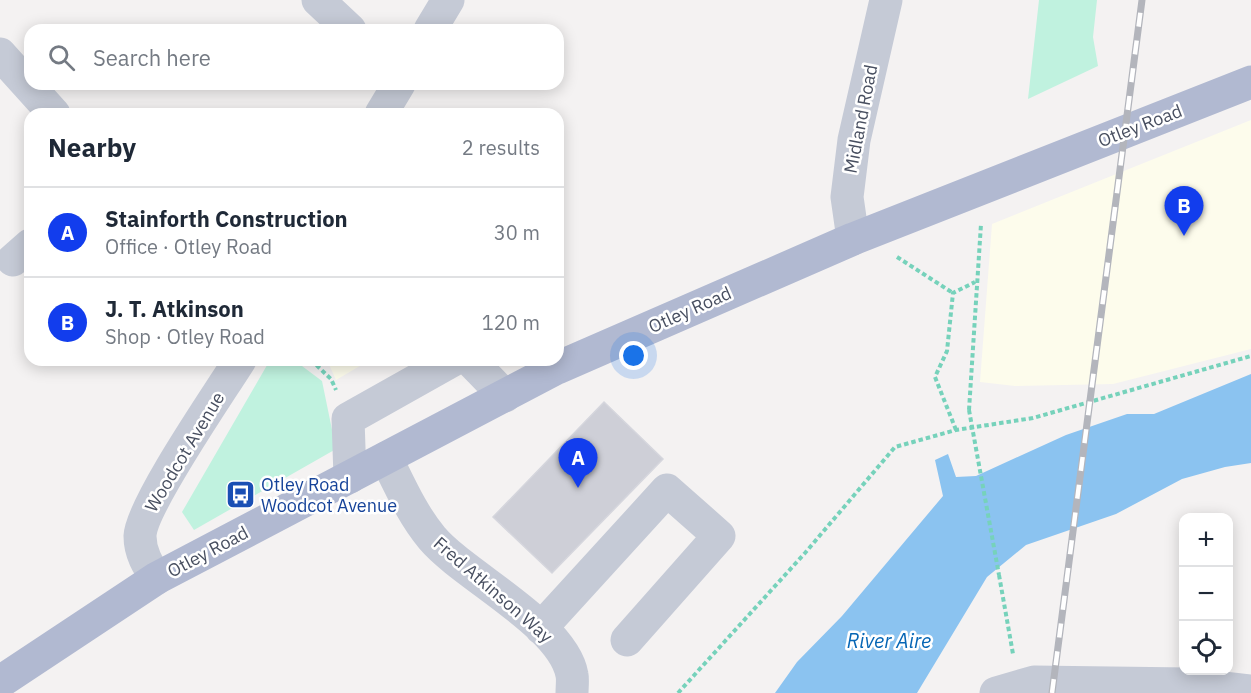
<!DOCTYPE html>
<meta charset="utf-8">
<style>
:root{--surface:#fff;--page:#f6f6f7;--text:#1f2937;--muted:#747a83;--line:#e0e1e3;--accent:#123ded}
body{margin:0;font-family:"IBM Plex Sans",sans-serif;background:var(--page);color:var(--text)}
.controls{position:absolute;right:18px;bottom:18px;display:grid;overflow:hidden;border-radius:12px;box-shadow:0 3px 15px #0003}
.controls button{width:54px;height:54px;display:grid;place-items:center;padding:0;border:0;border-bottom:2px solid var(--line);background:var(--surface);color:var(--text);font:30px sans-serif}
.you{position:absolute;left:634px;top:356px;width:21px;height:21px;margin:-15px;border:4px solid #fff;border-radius:50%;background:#1a73e8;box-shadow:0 0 0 9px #1a73e833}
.badge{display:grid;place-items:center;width:39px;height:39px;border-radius:50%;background:var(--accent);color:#fff;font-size:20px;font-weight:700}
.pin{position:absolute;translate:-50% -50px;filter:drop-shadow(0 2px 3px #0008)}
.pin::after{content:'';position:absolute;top:32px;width:21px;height:18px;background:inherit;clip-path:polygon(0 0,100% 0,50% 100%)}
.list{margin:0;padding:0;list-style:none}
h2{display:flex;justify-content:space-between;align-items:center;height:78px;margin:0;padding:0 24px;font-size:26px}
h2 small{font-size:20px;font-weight:400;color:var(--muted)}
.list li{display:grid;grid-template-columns:39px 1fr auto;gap:18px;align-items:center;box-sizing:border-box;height:90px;padding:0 24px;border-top:2px solid var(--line)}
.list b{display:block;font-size:22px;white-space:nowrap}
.list p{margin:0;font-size:20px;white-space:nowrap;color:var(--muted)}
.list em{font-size:20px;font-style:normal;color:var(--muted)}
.icon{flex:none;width:33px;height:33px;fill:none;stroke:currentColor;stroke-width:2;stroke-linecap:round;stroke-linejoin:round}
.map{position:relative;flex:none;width:1251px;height:693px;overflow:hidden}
.search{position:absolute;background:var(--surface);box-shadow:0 3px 15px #0003;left:24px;top:24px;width:540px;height:66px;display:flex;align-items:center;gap:15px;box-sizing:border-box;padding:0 21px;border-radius:18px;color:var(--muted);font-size:22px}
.panel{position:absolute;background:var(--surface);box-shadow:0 3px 15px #0003;left:24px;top:108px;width:540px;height:258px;border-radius:18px}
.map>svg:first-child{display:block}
.commercial{fill:#fdfcec}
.green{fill:#c0f2df}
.water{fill:#8bc3f0}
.building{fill:#cecfd7;stroke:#d5d6dd;stroke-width:1.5}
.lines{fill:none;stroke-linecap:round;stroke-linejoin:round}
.path{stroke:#76d2bb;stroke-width:4;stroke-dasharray:4.5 3;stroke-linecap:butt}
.minor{stroke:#c5cad6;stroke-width:33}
.major{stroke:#b1b9d1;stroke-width:33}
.rail-casing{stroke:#b3b5bc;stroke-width:7}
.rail{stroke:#fff;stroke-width:4.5;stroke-dasharray:14;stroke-linecap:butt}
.path-bridge{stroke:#76d2bb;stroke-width:4;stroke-dasharray:4.5 3;stroke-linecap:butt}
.labels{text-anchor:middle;stroke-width:5;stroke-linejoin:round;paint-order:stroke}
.street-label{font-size:18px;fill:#484f60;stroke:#fff}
.transit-label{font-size:18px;fill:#164399;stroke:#fff;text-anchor:start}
.water-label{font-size:20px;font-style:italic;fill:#0666b5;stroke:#fff}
</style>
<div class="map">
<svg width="1251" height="693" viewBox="0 0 1251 693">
<rect width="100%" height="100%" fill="#f4f2f2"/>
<!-- commercial -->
<path class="commercial" d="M1251 120V349L1113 384 1015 386 980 382 992 224Z
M327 360H370L336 380Z"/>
<!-- green -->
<path class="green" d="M1039 0H1097L1093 37 1098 66 1028 99Z
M270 360H294L322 381 336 449 194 530 182 512Z"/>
<!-- water -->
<path class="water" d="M1251 374V463L1225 467 1182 479 1116 514 1026 545 987 577 917 693H775L797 662 842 616 943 496 935 460 948 454 956 477 976 476 1066 435 1127 414H1154Z"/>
<!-- building -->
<path class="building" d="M604 402 663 459 552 573 493 517Z"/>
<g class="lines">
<!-- path -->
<path class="path" d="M897 257 953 293
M311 360 331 379 336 390
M969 410 981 224
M956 430 935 377 947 351 953 293 975 282
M999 575 1013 654
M678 693 805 553 895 447 956 430 1033 418 1251 356"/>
<!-- minor -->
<path class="minor" d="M318 0 350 30
M430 30 448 0
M0 54 54 114
M381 114 399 84
M853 239 847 197 854 140 886 0
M13 260 30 245
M470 360 505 396
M386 458C400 486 412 514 432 538 464 576 563 624 572 675 573 680 572 687 572 693
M350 477 348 419 453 360
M157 578C148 566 140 553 140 536 141 506 220 392 240 360
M541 628 667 490 719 536 627 640
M996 693 1034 682 1189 684 1251 691"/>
<!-- major -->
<path class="major" d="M0 682 157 578 557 368 853 239 1251 82"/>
<defs>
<path id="rail" d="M1052 693 1142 0"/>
</defs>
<!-- rail casing -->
<use href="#rail" class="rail-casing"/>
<!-- rail -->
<use href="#rail" class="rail"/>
<!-- path-bridge -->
<path class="path-bridge" d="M969 410 999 575"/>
</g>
<!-- icons -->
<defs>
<symbol id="bus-square" viewBox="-11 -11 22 22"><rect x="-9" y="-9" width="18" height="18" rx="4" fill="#1a4fb4" stroke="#fff"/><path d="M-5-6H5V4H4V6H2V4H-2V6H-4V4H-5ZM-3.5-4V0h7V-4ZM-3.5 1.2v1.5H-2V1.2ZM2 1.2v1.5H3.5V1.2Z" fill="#fff"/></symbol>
</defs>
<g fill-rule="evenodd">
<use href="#bus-square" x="224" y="478" width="33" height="33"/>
</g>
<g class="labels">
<!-- street labels -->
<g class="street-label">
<text transform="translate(861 119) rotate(-79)" y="6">Midland Road</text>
<text transform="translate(1140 126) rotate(-21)" y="6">Otley Road</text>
<text transform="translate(690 310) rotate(-24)" y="6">Otley Road</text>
<text transform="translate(185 452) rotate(-59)" y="6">Woodcot Avenue</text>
<text transform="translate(208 552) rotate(-28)" y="6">Otley Road</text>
<text transform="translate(493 590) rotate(41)" y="6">Fred Atkinson Way</text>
</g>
<!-- transit labels -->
<g class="transit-label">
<text x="261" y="491">Otley Road<tspan x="261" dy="21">Woodcot Avenue</tspan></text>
</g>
<!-- water labels -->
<g class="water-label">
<text x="889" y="648">River Aire</text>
</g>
</g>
</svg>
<div class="controls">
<button>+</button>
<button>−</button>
<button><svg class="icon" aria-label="locate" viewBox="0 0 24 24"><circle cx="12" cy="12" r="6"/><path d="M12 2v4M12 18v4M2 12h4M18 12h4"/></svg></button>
</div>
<div class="you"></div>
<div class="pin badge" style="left:578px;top:488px">A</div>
<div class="pin badge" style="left:1184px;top:236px">B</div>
<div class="search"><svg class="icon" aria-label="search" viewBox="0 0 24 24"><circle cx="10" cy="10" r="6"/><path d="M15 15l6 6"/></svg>Search here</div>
<section class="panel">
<h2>Nearby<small>2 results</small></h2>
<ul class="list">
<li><span class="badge">A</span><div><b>Stainforth Construction</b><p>Office · Otley Road</p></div><em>30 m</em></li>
<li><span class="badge">B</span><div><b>J. T. Atkinson</b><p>Shop · Otley Road</p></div><em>120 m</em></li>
</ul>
</section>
</div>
